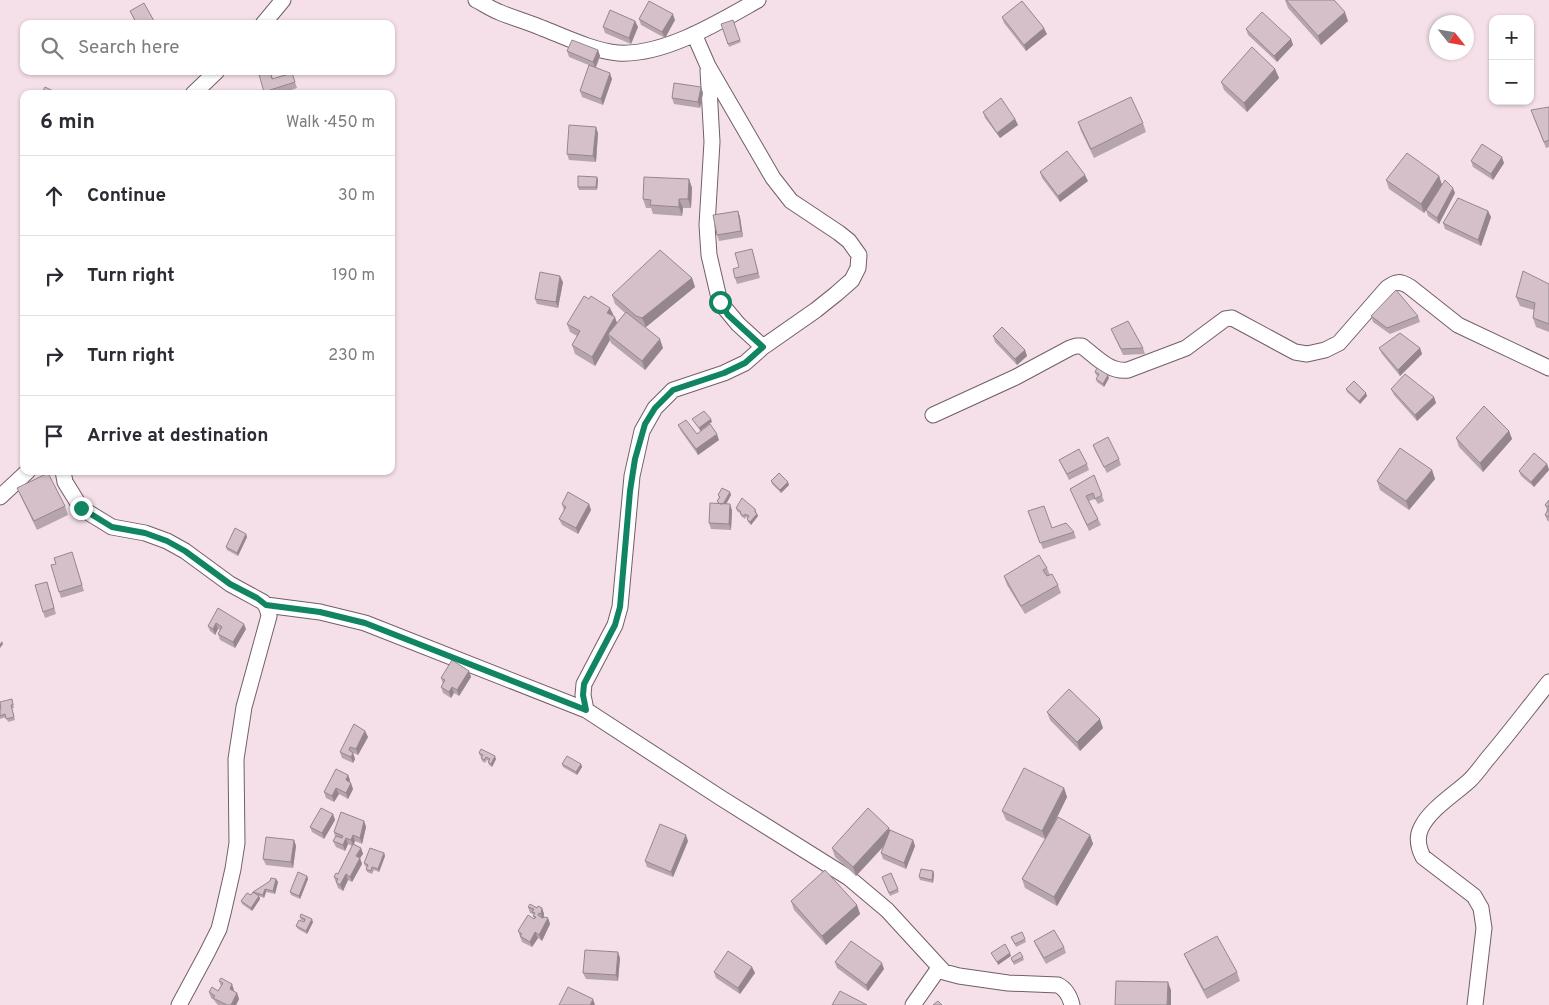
<!DOCTYPE html>
<meta charset="utf-8">
<style>
:root{--surface:#fff;--page:#f7f7f7;--text:#2b2b33;--muted:#7c7c81;--line:#e1e1e2}
body{margin:0;font-family:Overpass,sans-serif;background:var(--page);color:var(--text)}
.controls{position:absolute;right:15px;top:15px;display:grid;overflow:hidden;border-radius:10px;box-shadow:0 1px 4px #0004}
.controls button{width:45px;height:45px;display:grid;place-items:center;padding:0;border:0;border-bottom:1px solid var(--line);background:var(--surface);color:var(--text);font:25px sans-serif}
.compass{position:absolute;left:1429px;top:15px;width:45px;height:45px;border-radius:50%;background:var(--surface);box-shadow:0 1px 4px #0004;rotate:121deg}
.stop{position:absolute;width:15px;height:15px;margin:-11px;border:4px solid #108463;border-radius:50%;background:#fff}
.stop.end{background:#108463;border-color:#fff;box-shadow:0 1px 5px #0008}
.list{margin:0;padding:0;list-style:none}
h2{display:flex;justify-content:space-between;align-items:center;height:65px;margin:0;padding:0 20px;font-size:21px}
h2 small{font-size:16px;font-weight:400;color:var(--muted)}
.list li{display:grid;grid-template-columns:32px 1fr auto;gap:15px;align-items:center;box-sizing:border-box;height:80px;padding:0 20px;border-top:1px solid var(--line)}
.list b{display:block;font-size:19px;white-space:nowrap}
.list em{font-size:16px;font-style:normal;color:var(--muted)}
.icon{flex:none;width:28px;height:28px;fill:none;stroke:currentColor;stroke-width:2;stroke-linecap:round;stroke-linejoin:round}
.map{position:relative;flex:none;width:1549px;height:1005px;overflow:hidden}
.search{position:absolute;background:var(--surface);box-shadow:0 1px 4px #0004;left:20px;top:20px;width:375px;height:55px;display:flex;align-items:center;gap:12px;box-sizing:border-box;padding:0 18px;border-radius:10px;color:var(--muted);font-size:19px}
.panel{position:absolute;background:var(--surface);box-shadow:0 1px 4px #0004;left:20px;top:90px;width:375px;height:385px;border-radius:10px}
.map>svg:first-child{display:block}
.lines{fill:none;stroke-linecap:round;stroke-linejoin:round}
.street-casing{stroke:#715f68;stroke-width:17}
.street{stroke:#fff;stroke-width:15}
.wall{fill:#b7a5ae}
.shaded-wall{fill:#95868d}
.building{fill:#d5c0ca;stroke:#95868d}
.route{stroke:#108463;stroke-width:6}
</style>
<div class="map">
<svg width="1549" height="1005" viewBox="0 0 1549 1005">
<rect width="100%" height="100%" fill="#f5e0ea"/>
<g class="lines">
<defs>
<path id="street" d="M476 0C484 4 491 9 499 12 513 18 528 22 542 28 565 37 594 51 618 53 664 56 719 22 758 0
M263 24 283 0
M694 34 708 66 773 178 791 201 839 233 849 241 859 255 858 268 852 280 836 294 816 310 763 347 745 363 724 373 673 390 655 408 642 431 632 476 620 607 615 625 584 684 583 695 586 710 721 798 849 878 887 910 944 972 959 976 1008 983 1058 985C1066 989 1070 997 1072 1005
M708 70 712 142 707 225 709 255 719 298 723 306 738 324 763 347
M193 94 217 71
M933 415 1016 377 1070 348 1076 346H1082C1095 356 1110 373 1128 370L1186 348 1225 319 1232 318 1295 352 1307 354 1325 350 1339 343 1387 288C1396 281 1400 281 1410 287L1458 325 1549 368
M63 471 65 482 81 508 112 527 145 533 167 541 185 551 230 584 263 602C267 606 268 610 269 616L244 707 236 759 237 843 233 869 223 913 219 929 207 953 179 1005
M0 497 28 471
M266 605 320 612 365 623 586 710
M913 1005 939 968
M1475 1005 1484 928 1481 908 1474 896 1423 857C1418 847 1416 838 1421 828 1430 809 1455 794 1470 780 1477 773 1483 764 1489 757 1510 732 1529 707 1549 682"/>
</defs>
<!-- street casing -->
<use href="#street" class="street-casing"/>
<!-- street -->
<use href="#street" class="street"/>
</g>
<!-- wall -->
<path class="wall" d="M1285 0H1334L1348 21 1321 45 1288 8Z
M130 11 154 21 155 24H136Z
M1002 17 1047 34 1026 51 1004 23Z
M639 19 675 20 665 38 641 25Z
M635 21 638 27 631 44 605 33 603 27Z
M721 24 740 40 741 42 729 47Z
M1246 29 1291 39 1293 45 1277 62 1248 35Z
M598 50 600 56 596 68 612 79 603 105 582 97 580 91 591 66 569 57 567 51Z
M1275 69 1279 78 1247 112 1224 90 1221 82Z
M258 71H271L273 79 292 73 297 88 280 94H265Z
M701 87 703 93 700 108 674 104 672 98Z
M1549 107V147L1546 148 1533 116Z
M983 112 1015 119 1018 125 1000 138 985 118Z
M1078 122 1143 123 1146 132 1094 158 1081 131Z
M598 133 596 162 569 160 567 154Z
M1471 161 1504 163 1493 180 1473 167Z
M1040 172 1088 181 1060 202 1042 178Z
M1439 176 1442 185 1455 193 1439 224 1428 216 1426 210 1424 213 1389 189 1386 180Z
M597 177 598 180 597 190H579L578 187Z
M689 179 692 188 691 208H683L682 216 653 214 651 208H646L643 199Z
M738 211 740 217 743 237 719 241 717 235Z
M1488 211 1491 217 1481 246 1445 229 1443 223Z
M752 249 760 278 737 284 735 278Z
M692 278 695 287 646 327 644 326 663 348 645 370 611 343 610 340 595 366 575 354 572 345 577 336 570 332 567 324 614 317 617 323 625 313 615 304 612 295Z
M563 282 558 308 537 304 535 299Z
M1549 284V332L1536 327 1533 318 1534 310 1520 306 1516 297Z
M1371 316H1418L1420 322 1390 334 1373 322Z
M1111 329 1143 348 1145 354 1123 355Z
M993 336 1025 350 1027 356 1017 365 995 342Z
M1379 348H1420L1422 354 1400 376 1382 354Z
M1095 372 1109 378 1104 387 1097 382 1096 379 1098 376 1096 375Z
M1346 389 1367 396 1360 404 1347 392Z
M1391 389 1434 397 1436 403 1417 421 1394 395Z
M678 425 697 434 719 440 698 455 681 431Z
M1509 431 1512 439 1483 472 1459 447 1456 438Z
M1093 445 1119 459 1121 465 1107 473 1095 451Z
M1059 460 1087 464 1089 470 1069 480Z
M1547 464 1549 470 1534 487 1521 476 1519 471Z
M1432 470 1435 479 1409 510 1380 490 1377 481Z
M1094 475 1104 501 1098 504 1095 499 1089 501 1101 525 1089 531 1070 489Z
M771 481 789 485 781 493 772 484Z
M17 488 65 506 68 515 37 530 21 497Z
M730 492 731 495 726 504 732 510 731 530 711 529 709 523 718 503 717 501 719 498 718 495Z
M1549 500V522L1547 520 1545 515 1547 510 1545 505Z
M562 504H589L591 510 578 534 562 525 559 519 564 511Z
M736 508 755 509 758 516 751 525 748 522 747 519 748 518 746 517 745 519 741 516 740 513 737 511Z
M1028 511 1052 528 1074 532 1076 538 1043 549Z
M246 534 247 537 238 556 227 550 226 547Z
M72 552 84 591 61 598 59 592 56 564Z
M1047 568 1050 575 1058 585 1061 593 1025 614 1007 585 1004 576Z
M49 588 56 614 45 618 43 612Z
M218 608 246 629 235 648 220 640 218 634 220 630 218 629 215 635 210 631 208 626Z
M469 671 471 677 459 696 454 693 451 698 443 693 441 687 443 684 441 678Z
M12 699 14 708H12L15 720 8 722 6 717 0 719V709Z
M1047 712 1103 728 1080 751 1050 720Z
M365 731 368 737 358 755 353 753 355 759 353 763 342 758 340 752Z
M479 753 496 759 492 767 489 765 488 762 489 761 487 760 485 763 482 761 481 758 482 757 480 756Z
M562 764H581L582 767 577 775 563 767Z
M348 775 350 780V782L353 789 348 799 339 794 334 802 326 798 324 792Z
M1064 788 1067 797 1053 825 1090 835 1093 844 1057 906 1025 888 1022 879 1045 839 1006 820 1002 811Z
M333 814 335 820 324 839 312 832 310 827Z
M364 821 366 827 362 844 355 841 354 844 361 848 363 854 360 858 362 864 352 882 348 880 343 891 338 888 334 877 338 874 352 846 348 844 345 851 336 847 333 841 335 837 334 832Z
M890 830 913 840 915 846 906 869 883 859 881 853 884 846 856 876 835 857 832 848Z
M294 840 296 846 293 868 266 865 263 859Z
M688 841 673 877 647 867 645 861Z
M384 853 385 856 379 872 374 870 372 874 367 872 366 869 367 867 365 866 364 863Z
M933 871 934 874 933 883 920 880 919 877Z
M891 873 899 892 890 896 882 877Z
M307 876 308 879 300 899 291 895 290 892Z
M276 879 278 882 275 894 266 892 264 898 259 896 260 899 252 911 242 904 241 901Z
M791 901 857 905 860 914 826 945 794 910Z
M528 907 542 908 544 914V917L548 918 550 924 542 941 538 938 532 947 522 942 518 931 534 919 533 914 530 913Z
M300 917 313 922 307 934 298 929 296 926 304 922V921L301 920Z
M1011 937 1025 939 1026 942 1016 947Z
M1034 941 1064 947 1066 953 1046 964 1036 946Z
M1184 954 1237 972 1240 981 1207 999 1188 963Z
M1023 957 1024 960 1014 965 1011 958Z
M620 958 618 981 586 979 583 973Z
M835 962 884 969 868 991 837 968Z
M752 967 755 973 740 994 716 978 714 972Z
M219 981 237 993 239 999 236 1005H218L216 1003 214 1000 211 998 209 992 218 991 221 986Z"/>
<!-- shaded-wall -->
<path class="shaded-wall" d="M1345 12 1348 21 1321 45 1318 36Z
M673 14 675 20 665 38 662 32Z
M635 21 638 27 631 44 629 38Z
M1044 28 1047 34 1026 51 1024 45Z
M1291 39 1293 45 1277 62 1274 56Z
M598 50 600 56 595 68 593 62Z
M1275 69 1279 78 1247 112 1244 103Z
M610 73 612 79 603 105 601 99Z
M701 87 703 93 700 108 698 102Z
M1015 119 1018 125 1000 138 997 133Z
M596 127 598 133 596 162 593 156Z
M1502 157 1504 163 1493 180 1491 174Z
M1085 175 1088 181 1060 202 1058 196Z
M1439 176 1442 185 1424 213 1421 204Z
M597 177 598 180 597 190 596 187Z
M689 179 692 188 691 208 688 199Z
M1453 188 1455 193 1439 224 1437 218Z
M679 199 683 208 682 216 679 207Z
M738 211 740 217 743 237 741 231Z
M1488 211 1491 217 1481 246 1478 240Z
M560 276 563 282 558 308 556 302Z
M692 278 695 287 646 327 642 318Z
M610 308 614 316 607 313Z
M615 317 618 326 608 334 610 340 595 366 592 357Z
M660 339 663 348 645 370 642 361Z
M1420 348 1422 354 1400 376 1398 370Z
M1025 350 1027 356 1017 365 1015 359Z
M1108 375 1109 378 1104 387 1103 384Z
M1366 393 1367 396 1360 404 1359 401Z
M1434 397 1436 403 1417 421 1415 415Z
M711 419 712 422 700 431 699 428Z
M1509 431 1512 439 1483 472 1480 463Z
M717 434 719 440 698 455 696 449Z
M1547 464 1549 470 1534 487 1531 482Z
M1432 470 1435 479 1409 510 1406 501Z
M788 482 789 485 781 493 780 490Z
M730 492 731 495 724 508 723 505Z
M589 504 591 510 578 534 576 528Z
M730 504 732 510 731 530 729 524Z
M755 509 756 514H757L758 516 751 525 750 522 755 512Z
M246 534 247 537 238 556 237 553Z
M216 623 218 629 215 635 213 629Z
M244 624 246 629 235 648 233 642Z
M2 641 3 644 0 648V644Z
M469 671 471 677 459 696 457 690Z
M452 687 454 693 451 698 449 692Z
M1100 719 1103 728 1080 751 1077 742Z
M365 731 368 737 358 755 356 749Z
M353 753 355 759 353 763 351 757Z
M495 756 496 759 492 767 491 764Z
M581 764 582 767 577 775 576 772Z
M348 775 350 780 348 786 346 780Z
M351 783 353 789 348 799 346 793Z
M336 788 339 794 334 802 332 796Z
M1064 788 1067 797 1046 840 1042 831Z
M333 814 335 820 324 839 322 833Z
M364 821 366 827 362 844 360 838Z
M889 828 893 836 856 876 853 867Z
M353 835 355 841 353 846 351 840Z
M686 835 688 841 673 877 671 872Z
M1090 835 1093 844 1057 906 1054 897Z
M346 838 348 844 345 851 343 845Z
M294 840 296 846 293 868 291 862Z
M913 840 915 846 906 869 904 863Z
M361 848 363 854 360 858 362 864 352 882 350 877 356 856Z
M384 853 385 856 379 872 378 869Z
M933 871 934 874 933 883 932 880Z
M346 874 348 880 343 891 340 885Z
M307 876 308 879 300 899 299 896Z
M276 879 278 882 275 894 273 891Z
M265 889 266 892 264 898 263 895Z
M259 896 260 899 252 911 251 908Z
M857 905 860 914 826 945 822 936Z
M542 908 544 914 543 920 541 914Z
M548 918 550 924 542 941 539 935Z
M312 919 313 922 307 934 306 931Z
M535 932 538 938 532 947 530 942Z
M618 952 620 958 618 981 616 975Z
M1010 953 1011 956 998 965 997 962Z
M882 963 884 969 868 991 866 985Z
M752 967 755 973 740 994 738 988Z
M1168 982 1171 990V1005H1167Z
M232 984 234 990 232 995 230 989Z
M237 993 239 999 236 1005H231Z
M593 999 595 1005H590Z"/>
<!-- building -->
<path class="building" d="M1286 0H1334L1345 12 1318 36Z
M649 1 673 14 662 32 639 19Z
M1022 1 1044 28 1024 45 1002 17Z
M144 3 154 21 150 24H137L130 11Z
M610 10 635 21 629 38 603 27Z
M1262 12 1291 39 1274 56 1246 29Z
M733 20 740 40 728 44 721 24Z
M572 40 598 50 593 62 567 51Z
M1252 47 1275 69 1244 103 1221 82Z
M589 65 610 73 601 99 580 91Z
M258 71H270L272 79 292 73 295 82 264 92Z
M674 83 701 87 698 102 672 98Z
M45 87 57 93V94H41Z
M1131 97 1143 123 1091 149 1078 122Z
M1001 98 1015 119 997 133 983 112Z
M1549 107V140L1544 142 1531 110Z
M569 125 596 127 593 156 567 154Z
M1482 144 1502 157 1491 174 1471 161Z
M1067 151 1085 175 1058 196 1040 172Z
M1407 153 1439 176 1421 204 1386 180Z
M578 176 597 177 596 187H578Z
M644 177 689 179 688 199H679V207L650 205 651 200 643 199Z
M1445 180 1453 188 1437 218 1426 210Z
M1458 198 1488 211 1478 240 1443 223Z
M738 211 741 231 717 235 713 215Z
M752 249 758 273 735 278 733 269 739 267 735 253Z
M660 250 692 278 642 318 636 316 612 295Z
M1523 271 1549 284V324L1533 318 1535 303 1516 297Z
M540 272 560 276 556 302 535 299Z
M1396 290 1418 316 1387 328 1371 316Z
M584 296 589 299 591 296 610 308 607 313 615 317 592 357 572 345 580 331 567 324Z
M626 312 660 339 642 361 608 334Z
M1128 321 1143 348 1121 349 1111 329Z
M1002 327 1025 350 1015 359 993 336Z
M1400 333 1420 348 1398 370 1379 348Z
M1097 368 1108 375 1103 384 1096 379 1099 374 1095 372Z
M1405 374 1434 397 1415 415 1391 389Z
M1354 381 1366 393 1359 401 1346 389Z
M1484 406 1509 431 1480 463 1456 438Z
M704 411 711 419 699 428 692 419Z
M686 420 697 434 710 424 717 434 696 449 678 425Z
M1108 437 1119 459 1104 467 1093 445Z
M1400 448 1432 470 1406 501 1377 481Z
M1079 449 1087 464 1067 474 1059 460Z
M1534 453 1547 464 1531 482 1519 471Z
M48 473 65 506 34 521 17 488Z
M779 473 788 482 780 490 771 481Z
M1094 475 1102 495 1095 499 1093 493 1086 496 1098 519 1087 525 1070 489Z
M722 488 730 492 723 504H720L717 501 720 497 718 495Z
M568 492 589 504 576 528 559 519 566 507 562 504Z
M742 498 755 509V512L757 514 750 522 747 519 749 516 745 514 744 516 740 513 741 512 736 508Z
M1549 500V507L1545 505Z
M710 503 730 504 729 524 709 523Z
M1044 506 1052 528 1066 523 1074 532 1040 543 1028 511Z
M1549 508V517L1545 515Z
M235 528 246 534 237 553 226 547Z
M72 552 82 585 59 592 51 565 56 564 54 558Z
M1039 555 1047 568 1043 570 1047 576 1052 574 1058 585 1021 606 1004 576Z
M47 582 54 608 43 612 35 585Z
M218 608 244 624 233 642 218 634 222 627 216 623 213 629 208 626Z
M452 660 469 671 457 690 452 687 449 692 441 687 445 680 441 678Z
M1069 689 1100 719 1077 742 1047 712Z
M12 699 13 705H11L14 717 6 719 5 714 0 716V709H1L0 702Z
M354 724 365 731 356 749 350 747 349 750 353 753 351 757 340 752Z
M481 749 495 756 491 764 488 762 490 759 486 757 484 760 481 758 483 755 479 753Z
M567 756 581 764 576 772 562 764Z
M1024 768 1064 788 1042 831 1002 811Z
M336 769 348 775 346 780 351 783 346 793 336 788 332 796 324 792Z
M321 808 333 814 322 833 310 827Z
M868 808 889 828 853 867 832 848Z
M341 812 364 821 360 838 353 835 351 840 346 838 343 845 333 841 336 836 342 838 343 836 334 832Z
M1058 817 1090 835 1054 897 1022 879Z
M660 824 686 835 671 872 645 861Z
M890 830 913 840 904 863 881 853Z
M266 837 294 840 291 862 263 859Z
M353 844 361 848 356 856 360 858 350 877 346 874 340 885 336 882 338 879 334 877 336 873 338 874Z
M370 848 384 853 378 869 372 867 371 871 366 869 368 865 364 863Z
M921 869 933 871 932 880 919 877Z
M825 870 857 905 822 936 791 901Z
M298 872 307 876 299 896 290 892Z
M891 873 898 889 889 893 882 877Z
M271 878 276 879 273 891 265 889 263 895 253 892 270 881Z
M253 892 259 896 251 908 241 901 247 893 251 895Z
M530 904 537 908 538 906 542 908 541 914 539 913 538 915 542 918 545 917 548 918 539 935 535 932 530 942 520 936 522 934 518 931 528 915 534 919 536 917 533 916 535 913 532 912 534 909 528 907Z
M301 914 312 919 306 931 296 926 299 920 304 922 305 919 300 917Z
M1054 930 1064 947 1044 958 1034 941Z
M1022 932 1025 939 1015 944 1011 937Z
M1217 936 1237 972 1204 990 1184 954Z
M851 941 882 963 866 985 835 962Z
M1005 944 1010 953 997 962 991 953Z
M585 950 618 952 616 975 583 973Z
M728 951 752 967 738 988 714 972Z
M1020 952 1023 957 1013 962 1011 958Z
M221 978 232 984 230 989 237 993 231 1005H227L213 998 215 996 209 992 212 987 218 991 223 983 219 981Z
M1116 981 1168 982 1167 1005H1115Z
M568 987 593 999 590 1005H559Z
M840 991 867 1005H832Z
M938 1001 942 1005H933Z"/>
<g class="lines">
<!-- route -->
<path class="route" d="M81 508 112 527 145 533 167 541 185 551 230 584 257 598 266 605 320 612 365 623 586 710 583 695 584 684 615 625 620 607 630 491 635 459 645 424 655 408 673 390 724 373 745 363 763 347 728 315 720 302"/>
</g>
</svg>
<div class="controls">
<button>+</button>
<button>−</button>
</div>
<svg class="compass" viewBox="-18 -18 36 36"><path d="M0-13l5 13h-10z" fill="#e53935"/><path d="M0 13l5-13h-10z" fill="#7c7c81"/></svg>
<div class="stop" style="left:720px;top:302px"></div>
<div class="stop end" style="left:81px;top:508px"></div>
<div class="search"><svg class="icon" aria-label="search" viewBox="0 0 24 24"><circle cx="10" cy="10" r="6"/><path d="M15 15l6 6"/></svg>Search here</div>
<section class="panel">
<h2>6 min<small>Walk · 450 m</small></h2>
<ul class="list">
<li><svg class="icon" aria-label="ahead" viewBox="0 0 24 24"><path d="M12 20V5M6 11l6-6 6 6"/></svg><div><b>Continue</b></div><em>30 m</em></li>
<li><svg class="icon" aria-label="right" viewBox="0 0 24 24"><path d="M7 20v-9h11M14 6l5 5-5 5"/></svg><div><b>Turn right</b></div><em>190 m</em></li>
<li><svg class="icon" aria-label="right" viewBox="0 0 24 24"><path d="M7 20v-9h11M14 6l5 5-5 5"/></svg><div><b>Turn right</b></div><em>230 m</em></li>
<li><svg class="icon" aria-label="arrive" viewBox="0 0 24 24"><path d="M6 21V4h12l-3 4 3 4H6"/></svg><div><b>Arrive at destination</b></div></li>
</ul>
</section>
</div>
